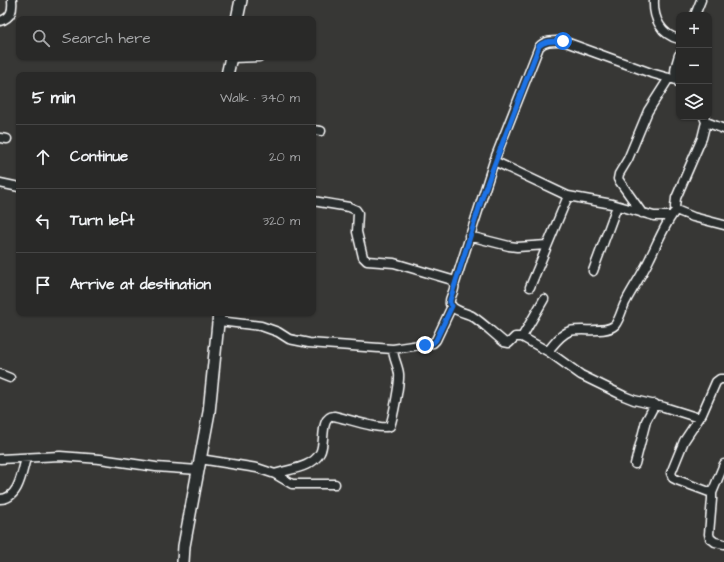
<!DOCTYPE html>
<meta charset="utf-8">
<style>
:root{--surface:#292928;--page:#313130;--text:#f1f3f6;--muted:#a5a6a8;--line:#454545}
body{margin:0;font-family:"Architects Daughter",sans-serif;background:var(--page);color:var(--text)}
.controls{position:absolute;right:12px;top:12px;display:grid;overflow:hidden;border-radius:8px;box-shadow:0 1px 3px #0004}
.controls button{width:36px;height:36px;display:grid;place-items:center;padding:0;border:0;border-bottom:1px solid var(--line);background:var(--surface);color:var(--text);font:20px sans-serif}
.stop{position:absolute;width:12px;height:12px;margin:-9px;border:3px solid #1a73e8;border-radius:50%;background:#fff}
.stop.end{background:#1a73e8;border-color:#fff;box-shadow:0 1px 4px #0008}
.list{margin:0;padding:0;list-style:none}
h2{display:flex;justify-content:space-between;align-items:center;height:52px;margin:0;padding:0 16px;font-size:17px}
h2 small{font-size:13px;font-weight:400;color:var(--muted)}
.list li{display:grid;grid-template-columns:26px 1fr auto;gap:12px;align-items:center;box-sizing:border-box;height:64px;padding:0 16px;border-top:1px solid var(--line)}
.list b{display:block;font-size:15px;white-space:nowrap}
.list em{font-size:13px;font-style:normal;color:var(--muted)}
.icon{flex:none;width:22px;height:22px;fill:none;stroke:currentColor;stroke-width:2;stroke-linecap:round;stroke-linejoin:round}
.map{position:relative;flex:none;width:724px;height:562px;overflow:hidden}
.search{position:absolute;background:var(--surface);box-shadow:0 1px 3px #0004;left:16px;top:16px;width:300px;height:44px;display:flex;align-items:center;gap:10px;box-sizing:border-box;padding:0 14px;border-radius:8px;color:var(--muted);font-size:15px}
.panel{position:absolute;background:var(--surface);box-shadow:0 1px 3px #0004;left:16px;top:72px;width:300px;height:244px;border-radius:8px}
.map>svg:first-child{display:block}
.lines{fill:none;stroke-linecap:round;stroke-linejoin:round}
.street-casing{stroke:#fff;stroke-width:11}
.secondary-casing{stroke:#fff;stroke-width:14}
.street{stroke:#2a2d2e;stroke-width:8}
.secondary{stroke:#2a2d2e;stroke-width:11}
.route{stroke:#1a73e8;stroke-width:5}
</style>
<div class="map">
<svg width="724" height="562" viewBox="0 0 724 562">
<rect width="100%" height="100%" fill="#373735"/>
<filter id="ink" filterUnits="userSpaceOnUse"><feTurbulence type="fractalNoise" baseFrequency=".025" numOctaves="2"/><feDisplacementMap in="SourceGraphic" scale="8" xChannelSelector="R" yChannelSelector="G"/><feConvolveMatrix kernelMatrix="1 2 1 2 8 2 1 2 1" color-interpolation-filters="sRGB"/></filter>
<g filter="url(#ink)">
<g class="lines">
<defs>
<path id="street" d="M654 0C653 18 661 35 679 39
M695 15 701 0
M0 21C11 18 13 11 12 0
M231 58 259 57
M679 83C672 74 676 65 679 55
M704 117 706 122 702 138 676 198 675 207 676 210 693 217 724 225
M706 122 724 129
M313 130 321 131
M0 138 7 139
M494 161 568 196 612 204 654 216H671
M0 183 19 187
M313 201 349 207 356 210 358 213 357 232 363 257 367 261 394 263 452 280C459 289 448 296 450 304 453 311 467 313 472 316 483 323 494 334 504 342L509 343 515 337H522L549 352 581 375 624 396 634 400 664 407 699 418
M642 213 618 179 619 174 628 159 648 111 669 78
M469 236 509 246 517 247 547 245
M593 271 617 206
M455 283 494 161 539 47C545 40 554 41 563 41L651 73 676 80
M530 287 568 196
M219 321 261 326 278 332 289 339 309 343 393 349 433 343 436 340 452 306
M522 337 544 299
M548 351C554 344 561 334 570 331 582 328 606 334 615 325 620 319 622 308 626 301 634 286 643 273 650 258 658 242 665 223 676 210
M0 374 10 378
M724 379H720L716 382 702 414 684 441 671 473 673 478 677 480 712 493V499L709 534 710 538 715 542 724 544
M0 459 60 456 100 459 156 467 198 470
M200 459 257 468 275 474 292 484H335
M635 464 646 421 655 404
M275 474C289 469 312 468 320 453 326 443 319 417 334 416 345 418 382 431 390 426 393 418 400 382 399 374 398 365 393 358 393 349
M712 493 724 464
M0 499C19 499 22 472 26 458"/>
<path id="secondary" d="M237 19 241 0
M227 75 231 57
M183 562 184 546 209 412 219 313"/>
</defs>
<!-- street casing -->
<use href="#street" class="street-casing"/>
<!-- secondary casing -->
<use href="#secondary" class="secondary-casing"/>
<!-- street -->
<use href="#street" class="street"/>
<!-- secondary -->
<use href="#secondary" class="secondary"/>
</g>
</g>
<g class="lines" filter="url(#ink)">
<!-- route -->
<path class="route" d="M425 345 433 343 436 340 452 306 450 304V300L484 192 539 46C545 40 554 41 563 41"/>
</g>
</svg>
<div class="controls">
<button>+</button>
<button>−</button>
<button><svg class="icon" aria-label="layers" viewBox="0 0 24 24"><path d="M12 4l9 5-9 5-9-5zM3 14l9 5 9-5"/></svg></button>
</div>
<div class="stop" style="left:563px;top:41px"></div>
<div class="stop end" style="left:425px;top:345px"></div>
<div class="search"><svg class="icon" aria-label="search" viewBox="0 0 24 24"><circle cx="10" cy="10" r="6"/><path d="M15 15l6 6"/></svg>Search here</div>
<section class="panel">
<h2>5 min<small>Walk · 340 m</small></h2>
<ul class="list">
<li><svg class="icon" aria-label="ahead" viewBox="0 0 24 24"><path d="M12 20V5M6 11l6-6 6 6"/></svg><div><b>Continue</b></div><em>20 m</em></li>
<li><svg class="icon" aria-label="left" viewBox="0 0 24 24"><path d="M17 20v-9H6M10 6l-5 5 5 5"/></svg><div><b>Turn left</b></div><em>320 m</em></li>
<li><svg class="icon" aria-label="arrive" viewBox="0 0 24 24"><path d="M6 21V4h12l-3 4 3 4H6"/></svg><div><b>Arrive at destination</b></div></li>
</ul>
</section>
</div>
